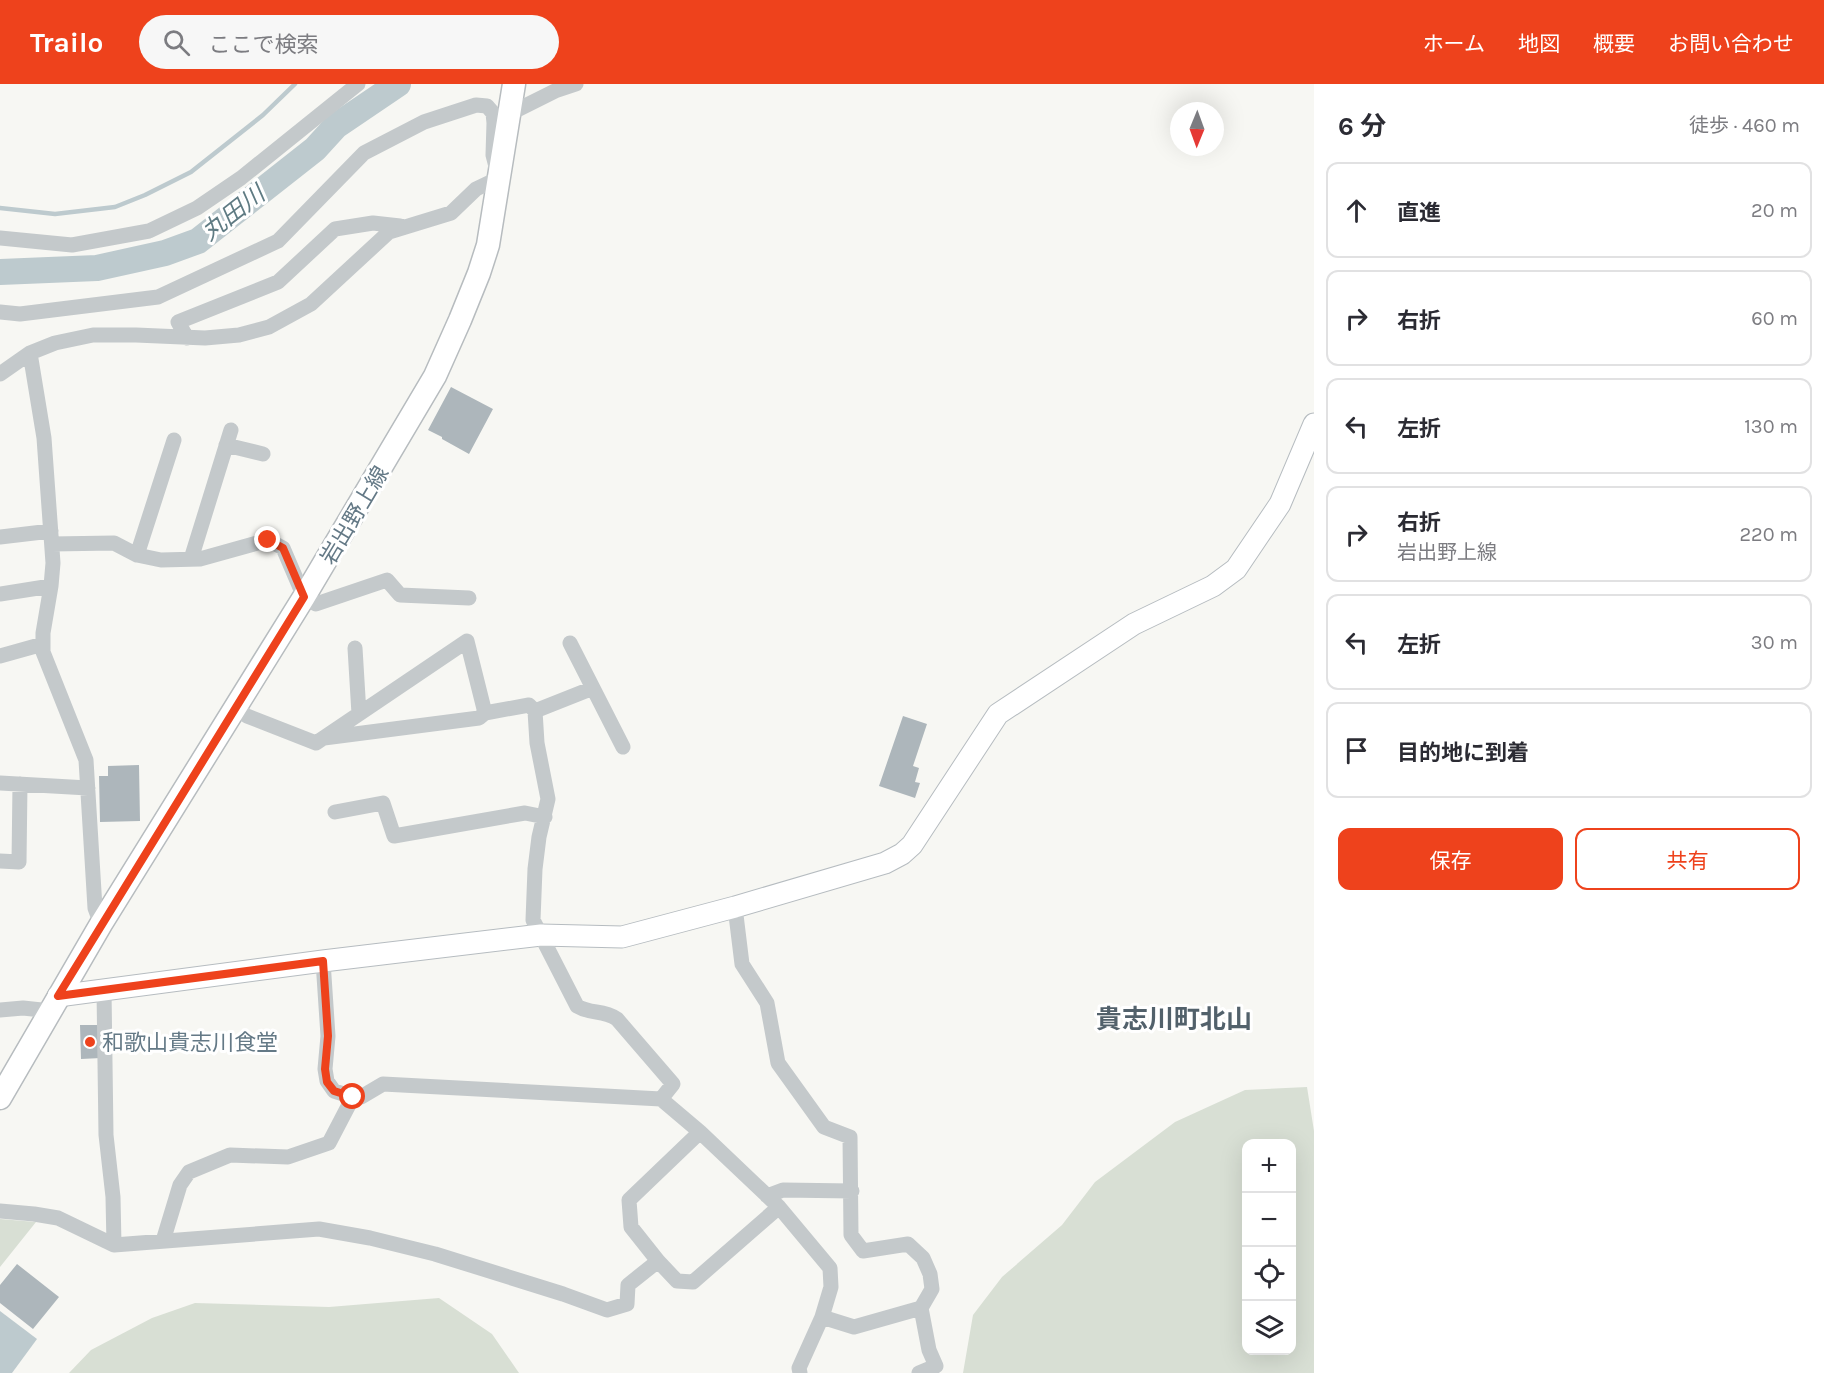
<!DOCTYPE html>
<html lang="ja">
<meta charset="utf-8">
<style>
:root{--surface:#fff;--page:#f7f7f7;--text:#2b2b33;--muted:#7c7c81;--line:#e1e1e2;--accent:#ee421c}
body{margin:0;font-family:Karla,"Noto Sans JP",sans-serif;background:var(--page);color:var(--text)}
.controls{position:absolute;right:18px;bottom:18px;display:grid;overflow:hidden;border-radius:12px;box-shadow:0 6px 24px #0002}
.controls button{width:54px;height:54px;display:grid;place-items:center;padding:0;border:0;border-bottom:2px solid var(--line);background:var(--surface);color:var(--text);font:30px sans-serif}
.compass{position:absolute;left:1170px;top:18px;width:54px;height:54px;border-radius:50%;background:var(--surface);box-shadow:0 6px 24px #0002;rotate:181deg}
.stop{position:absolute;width:18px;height:18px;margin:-14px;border:4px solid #ee421c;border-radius:50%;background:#fff}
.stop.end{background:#ee421c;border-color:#fff;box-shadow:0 2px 6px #0008}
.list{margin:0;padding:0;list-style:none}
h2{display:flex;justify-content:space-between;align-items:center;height:78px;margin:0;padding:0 24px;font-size:26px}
h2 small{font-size:20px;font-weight:400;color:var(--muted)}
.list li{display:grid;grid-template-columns:39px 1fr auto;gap:18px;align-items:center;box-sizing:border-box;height:96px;margin:0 12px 12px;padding:0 12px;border:2px solid var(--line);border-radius:12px}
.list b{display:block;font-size:22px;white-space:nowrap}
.list p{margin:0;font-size:20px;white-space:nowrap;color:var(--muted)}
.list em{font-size:20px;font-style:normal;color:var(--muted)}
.actions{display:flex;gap:12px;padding:18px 24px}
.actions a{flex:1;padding:14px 0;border:2px solid var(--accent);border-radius:12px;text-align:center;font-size:21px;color:var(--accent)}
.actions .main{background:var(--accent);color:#fff}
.icon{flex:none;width:33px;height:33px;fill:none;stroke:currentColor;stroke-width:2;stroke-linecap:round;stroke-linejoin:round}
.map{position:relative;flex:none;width:1314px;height:1289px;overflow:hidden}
header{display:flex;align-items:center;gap:36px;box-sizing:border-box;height:84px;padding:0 30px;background:var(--accent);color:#fff}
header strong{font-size:28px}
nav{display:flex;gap:33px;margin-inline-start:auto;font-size:21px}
.search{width:420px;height:54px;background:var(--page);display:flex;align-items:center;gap:15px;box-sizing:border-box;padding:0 21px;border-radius:33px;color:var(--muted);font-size:22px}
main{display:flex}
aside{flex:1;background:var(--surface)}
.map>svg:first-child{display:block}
.green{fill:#d8dfd4;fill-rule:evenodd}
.water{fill:#bdcace}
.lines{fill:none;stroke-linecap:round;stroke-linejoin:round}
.stream{stroke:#bdcace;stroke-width:4.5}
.river{stroke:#bdcace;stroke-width:26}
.building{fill:#adb6bb}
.secondary-casing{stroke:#b6bcc0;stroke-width:23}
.primary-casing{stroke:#b7bcbf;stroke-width:25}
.street{stroke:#c4c9cb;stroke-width:15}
.secondary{stroke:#fff;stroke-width:21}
.primary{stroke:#fff;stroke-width:22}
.route{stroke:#ee421c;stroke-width:8}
.poi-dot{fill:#ee421c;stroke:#fff;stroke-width:2}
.labels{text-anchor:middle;stroke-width:6;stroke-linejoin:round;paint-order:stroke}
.street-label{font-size:22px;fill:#647986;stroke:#fff}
.poi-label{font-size:22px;fill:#647986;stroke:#fff;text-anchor:start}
.water-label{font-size:24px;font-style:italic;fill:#5f7b83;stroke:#fff}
.quarter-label{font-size:26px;font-weight:bold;fill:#52616b;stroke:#fff}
</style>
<header>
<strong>Trailo</strong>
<div class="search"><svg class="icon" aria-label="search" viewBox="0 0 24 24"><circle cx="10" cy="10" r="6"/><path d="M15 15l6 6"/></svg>ここで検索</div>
<nav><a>ホーム</a><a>地図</a><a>概要</a><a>お問い合わせ</a></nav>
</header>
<main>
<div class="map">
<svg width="1314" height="1289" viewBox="0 0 1314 1289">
<rect width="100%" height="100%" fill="#f7f7f3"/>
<!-- green -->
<path class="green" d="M1307 1003 1314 1047V1289H963L973 1231 1002 1193 1062 1141 1095 1098 1175 1038 1245 1006ZM1246 1060H1292V1266H1246Z
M0 1135 36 1138 0 1183Z
M439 1214 492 1250 519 1289H69L91 1266 152 1234 195 1219 329 1223Z"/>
<!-- water -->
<path class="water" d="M0 1227 37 1255 12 1289H0Z"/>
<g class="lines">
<!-- stream -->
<path class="stream" d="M0 124 55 130 115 123 145 111 191 88 263 31 295 0"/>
<!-- river -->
<path class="river" d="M0 188 97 184 165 169 198 157 315 65 336 42 398 0"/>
</g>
<!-- building -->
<path class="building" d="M451 303 493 325 469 370 442 355V353L428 346Z
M903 632 927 640 913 682 919 684 915 698 920 699 915 714 879 702Z
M139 681 140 737 100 738 99 692H108V682Z
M80 941H99L101 974 81 975Z
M17 1180 59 1213 33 1245 0 1219V1201Z"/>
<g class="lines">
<defs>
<path id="secondary" d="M58 912 323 877 541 851 622 853 735 823 885 779 902 770 912 761 998 630 1134 540 1213 502 1236 485 1280 420 1314 340"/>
<path id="primary" d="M0 1014 101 840 304 513 435 292 460 236 479 189 488 161 514 0"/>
</defs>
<!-- secondary casing -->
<use href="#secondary" class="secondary-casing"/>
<!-- primary casing -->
<use href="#primary" class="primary-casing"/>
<!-- street -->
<path class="street" d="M509 30 555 7 576 0
M0 154 72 161 149 147 197 124 241 94 358 0
M0 228 20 230 158 213 278 157 364 69 424 38 476 21 487 22 493 29 494 39 493 71 499 94 476 105 451 129 389 148 311 220 269 243 239 251 205 254 136 251H93L55 259 30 269 0 290
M187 254 178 238 278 198 335 145 373 139 400 142
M30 269 44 354 53 479 51 502 43 549V568L86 676 95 824 101 840
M226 361 263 370
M0 453 51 447
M52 460 114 459 137 471 161 476 200 475 268 456 283 464 304 513 316 520 387 496 400 511 469 514
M137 471 174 356
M191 475 231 346
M0 510 51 502
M570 559 623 663
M355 564 359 630
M0 572 43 560
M236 624 247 632 316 659 467 557 485 629
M535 627 593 604
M324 654 479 634 485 629 529 621 535 627 537 659 548 715 539 753 535 785 533 836 577 922C592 931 602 925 617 935L673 1000 661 1015
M0 699 88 704
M335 728 383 719 394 752 525 729 545 733
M0 777 19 778 20 700
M323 877 328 952 325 985 327 997 334 1007 353 1013H361L383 1000 661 1015 700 1048 779 1123 830 1184 831 1203 822 1233 854 1243 921 1224 932 1205 930 1190 923 1174 908 1160 863 1167 851 1151 850 1053 824 1043 778 979 767 919 742 880 735 823
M104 906 106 1051 113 1113 114 1161
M0 926 23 924 51 927
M700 1048 629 1116 631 1143 658 1177 677 1197 693 1198 779 1123
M767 1112 783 1106 852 1107
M0 1127 34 1130 58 1134 114 1161 319 1145 370 1154 435 1170 563 1210 607 1226 627 1220 628 1201 658 1177
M163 1157 180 1101 189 1088 230 1071 288 1073 329 1059 353 1013
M800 1289 799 1284 822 1233
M919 1289 936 1282 929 1266 921 1224"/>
<!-- secondary -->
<use href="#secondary" class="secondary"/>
<!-- primary -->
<use href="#primary" class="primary"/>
</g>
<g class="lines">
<!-- route -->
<path class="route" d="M268 456 283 464 304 513 58 912 323 877 328 952 325 985 327 998 334 1007 353 1013"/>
</g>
<!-- markers -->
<circle class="poi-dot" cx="90" cy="958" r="6"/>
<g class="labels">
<!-- street labels -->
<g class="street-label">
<text transform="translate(354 431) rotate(-59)" y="8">岩出野上線</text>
</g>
<!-- poi labels -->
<g class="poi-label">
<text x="102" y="966">和歌山貴志川食堂</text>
</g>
<!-- water labels -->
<g class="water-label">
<text transform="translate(233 129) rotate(-38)" y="8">丸田川</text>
</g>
<!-- quarter labels -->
<g class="quarter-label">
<text x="1174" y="944">貴志川町北山</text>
</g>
</g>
</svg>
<div class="controls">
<button>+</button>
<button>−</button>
<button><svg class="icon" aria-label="locate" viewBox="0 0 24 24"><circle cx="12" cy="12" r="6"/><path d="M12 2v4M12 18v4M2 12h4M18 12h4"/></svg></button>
<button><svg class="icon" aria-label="layers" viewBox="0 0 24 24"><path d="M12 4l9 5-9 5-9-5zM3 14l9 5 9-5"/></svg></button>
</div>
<svg class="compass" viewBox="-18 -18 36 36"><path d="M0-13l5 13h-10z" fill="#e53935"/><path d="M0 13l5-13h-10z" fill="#7c7c81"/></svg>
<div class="stop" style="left:353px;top:1013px"></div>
<div class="stop end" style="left:268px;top:456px"></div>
</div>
<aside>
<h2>6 分<small>徒歩 · 460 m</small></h2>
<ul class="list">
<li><svg class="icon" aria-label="ahead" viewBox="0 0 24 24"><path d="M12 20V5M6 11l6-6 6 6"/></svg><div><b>直進</b></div><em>20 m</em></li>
<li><svg class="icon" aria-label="right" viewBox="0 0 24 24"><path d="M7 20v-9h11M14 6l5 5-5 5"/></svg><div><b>右折</b></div><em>60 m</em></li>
<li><svg class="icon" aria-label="left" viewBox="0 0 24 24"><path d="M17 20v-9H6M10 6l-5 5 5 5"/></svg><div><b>左折</b></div><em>130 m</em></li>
<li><svg class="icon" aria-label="right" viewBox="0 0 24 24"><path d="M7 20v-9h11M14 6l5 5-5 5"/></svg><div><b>右折</b><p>岩出野上線</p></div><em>220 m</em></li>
<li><svg class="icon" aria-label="left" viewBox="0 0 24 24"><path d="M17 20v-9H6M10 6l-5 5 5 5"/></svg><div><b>左折</b></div><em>30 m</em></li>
<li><svg class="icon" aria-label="arrive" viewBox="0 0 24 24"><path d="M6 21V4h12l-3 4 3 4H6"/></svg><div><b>目的地に到着</b></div></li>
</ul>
<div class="actions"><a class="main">保存</a><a>共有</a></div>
</aside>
</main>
